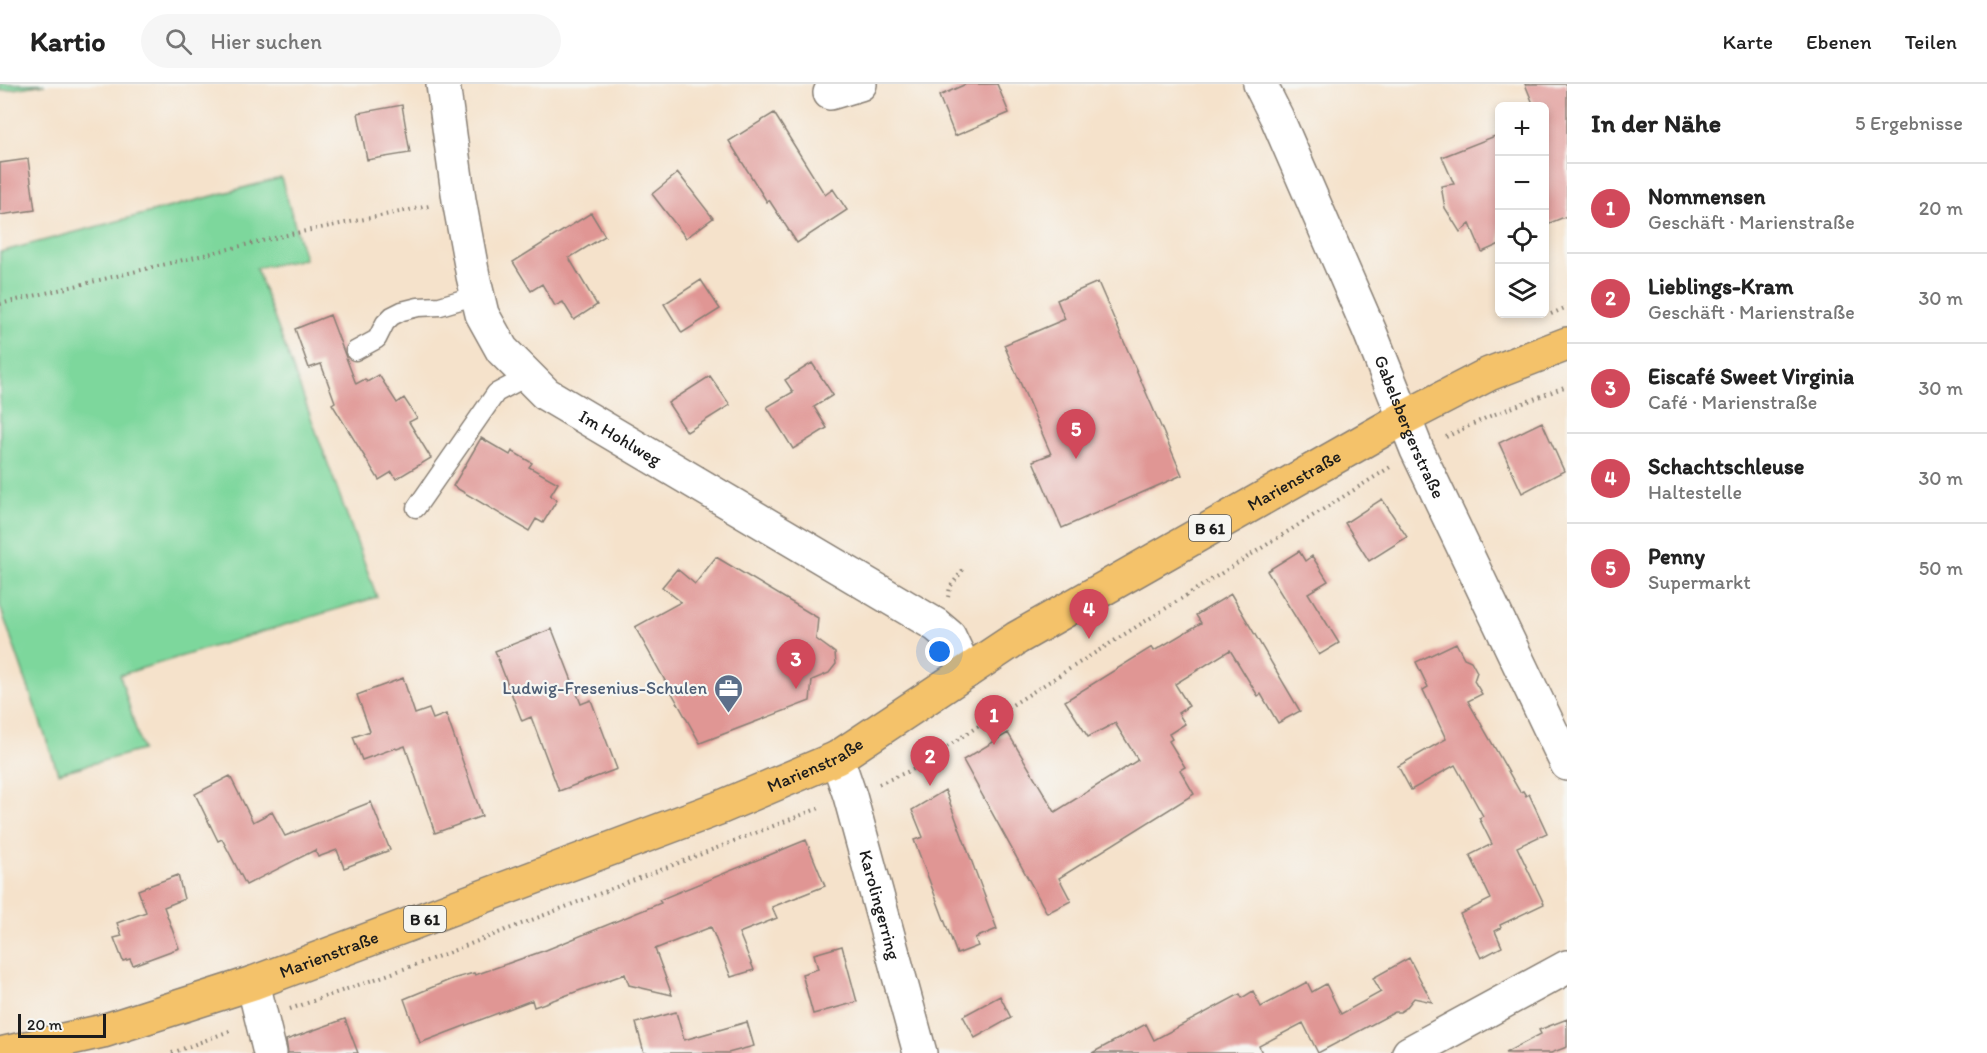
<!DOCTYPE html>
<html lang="de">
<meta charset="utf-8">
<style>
:root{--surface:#fff;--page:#f6f6f6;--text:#222;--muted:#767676;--line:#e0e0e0;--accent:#d1495b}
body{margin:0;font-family:Itim,sans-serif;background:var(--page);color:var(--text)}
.controls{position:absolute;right:18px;top:18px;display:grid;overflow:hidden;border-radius:9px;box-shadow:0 3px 9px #0003}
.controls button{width:54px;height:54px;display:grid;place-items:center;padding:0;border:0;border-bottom:2px solid var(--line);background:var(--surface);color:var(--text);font:30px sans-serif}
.scale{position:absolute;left:18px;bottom:15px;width:88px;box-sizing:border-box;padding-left:6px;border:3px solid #1c1c1c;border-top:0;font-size:16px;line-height:21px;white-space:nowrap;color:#1c1c1c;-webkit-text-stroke:4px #f6f6f2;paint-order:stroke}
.you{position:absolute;left:940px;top:568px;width:21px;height:21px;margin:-15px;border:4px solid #fff;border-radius:50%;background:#1a73e8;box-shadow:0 0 0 9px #1a73e833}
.badge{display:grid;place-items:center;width:39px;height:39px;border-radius:50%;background:var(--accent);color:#fff;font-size:20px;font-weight:700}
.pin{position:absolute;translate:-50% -50px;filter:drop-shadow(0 2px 3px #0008)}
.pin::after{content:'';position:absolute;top:32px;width:21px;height:18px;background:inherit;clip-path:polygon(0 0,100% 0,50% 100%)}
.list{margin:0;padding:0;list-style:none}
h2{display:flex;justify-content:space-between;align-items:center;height:78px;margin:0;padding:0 24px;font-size:26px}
h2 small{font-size:20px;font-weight:400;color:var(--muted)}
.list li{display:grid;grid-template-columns:39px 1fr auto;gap:18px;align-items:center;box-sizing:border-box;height:90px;padding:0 24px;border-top:2px solid var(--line)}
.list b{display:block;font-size:22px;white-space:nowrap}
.list p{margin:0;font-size:20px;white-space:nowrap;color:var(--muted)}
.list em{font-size:20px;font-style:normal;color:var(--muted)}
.icon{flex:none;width:33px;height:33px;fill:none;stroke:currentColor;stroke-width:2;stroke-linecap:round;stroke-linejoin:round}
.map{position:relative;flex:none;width:1567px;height:969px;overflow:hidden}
header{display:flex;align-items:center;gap:36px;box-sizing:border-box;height:84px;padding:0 30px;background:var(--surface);border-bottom:2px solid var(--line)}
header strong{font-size:28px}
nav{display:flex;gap:33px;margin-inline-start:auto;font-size:21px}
.search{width:420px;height:54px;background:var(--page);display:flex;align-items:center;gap:15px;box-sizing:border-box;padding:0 21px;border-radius:33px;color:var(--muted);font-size:22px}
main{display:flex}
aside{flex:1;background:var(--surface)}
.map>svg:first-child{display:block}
.green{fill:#7dd79c;stroke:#4c7a5c;stroke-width:1.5}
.building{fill:#e09694}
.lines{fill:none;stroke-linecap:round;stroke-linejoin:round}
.lane-casing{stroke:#887f74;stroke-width:21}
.street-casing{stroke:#887f74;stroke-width:36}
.primary-casing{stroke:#887f74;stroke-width:36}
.path{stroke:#887f74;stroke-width:4;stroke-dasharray:1.5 4.5;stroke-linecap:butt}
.lane{stroke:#fff;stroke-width:18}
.street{stroke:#fff;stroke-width:33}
.primary{stroke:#f4c26a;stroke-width:33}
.labels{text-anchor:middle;stroke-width:4.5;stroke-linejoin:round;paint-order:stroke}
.shield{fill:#f6f6f2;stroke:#5d5d5c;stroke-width:1.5}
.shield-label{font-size:16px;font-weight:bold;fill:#1c1c1c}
.street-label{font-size:18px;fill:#1c1c1c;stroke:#f6f6f2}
.service-label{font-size:18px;fill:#4e5e75;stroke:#f6f6f2;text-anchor:end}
</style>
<header>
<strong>Kartio</strong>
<div class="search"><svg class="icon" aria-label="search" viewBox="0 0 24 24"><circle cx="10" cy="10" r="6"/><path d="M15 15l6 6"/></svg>Hier suchen</div>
<nav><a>Karte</a><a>Ebenen</a><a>Teilen</a></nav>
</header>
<main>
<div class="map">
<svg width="1567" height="969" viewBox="0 0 1567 969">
<rect width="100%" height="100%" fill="#f6f6f2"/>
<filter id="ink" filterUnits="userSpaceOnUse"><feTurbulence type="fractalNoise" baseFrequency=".0167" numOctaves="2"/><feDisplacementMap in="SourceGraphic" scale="12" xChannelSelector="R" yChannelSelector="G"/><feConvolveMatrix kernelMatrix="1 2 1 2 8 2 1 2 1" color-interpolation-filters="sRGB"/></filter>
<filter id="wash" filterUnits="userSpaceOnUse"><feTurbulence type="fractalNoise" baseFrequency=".008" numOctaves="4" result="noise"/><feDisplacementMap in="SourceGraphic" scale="24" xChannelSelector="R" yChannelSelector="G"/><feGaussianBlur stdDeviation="1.35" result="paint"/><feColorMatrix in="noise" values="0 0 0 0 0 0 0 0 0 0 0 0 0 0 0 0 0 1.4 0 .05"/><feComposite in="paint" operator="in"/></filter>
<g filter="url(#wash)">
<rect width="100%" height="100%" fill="#f5e2cb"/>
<!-- green -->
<path class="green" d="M0 0H45L0 7Z
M281 94 305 175 256 184 377 513 120 591 142 666 58 689 0 522V168Z"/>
<g id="blocks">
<!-- building -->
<path class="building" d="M966 0H997L1009 29 955 52 939 12Z
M1525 0H1567V132L1545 141V22H1534Z
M402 21 410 69 367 76 358 29Z
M774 29 825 111 833 105 847 126 797 159 769 116 767 118 729 57Z
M1500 50V160L1482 168 1470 140 1460 148 1445 124 1441 102 1454 100 1442 73Z
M28 75 35 126 0 131V79Z
M678 89 713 134 686 154 652 110Z
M591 129 605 152 569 174 597 221 574 236 563 218 555 222 542 200 531 207 513 178Z
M701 196 720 225 682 249 664 220Z
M1098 198 1182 391 1062 444 1033 377 1051 370 1004 261 1065 235 1057 216Z
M330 231 356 300 365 295 367 298 379 291 397 319 404 314 417 334 409 338 431 374 396 395 392 388 379 396 332 320 335 318 321 280 309 284 295 245Z
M812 279 833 311 814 323 827 344 793 365 767 323 793 308 785 296Z
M710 292 730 321 687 348 668 319Z
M1542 338 1564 387 1522 409 1499 359Z
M481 354 510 371 512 367 532 379 529 383 558 399 550 412 557 416 543 439 536 435 529 447 453 402Z
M1382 415 1407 453 1369 477 1345 439Z
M1299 467 1305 477 1312 472 1328 497 1308 509 1339 559 1319 571 1267 487Z
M716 473 818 534 816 555 835 569 836 580 829 589 812 596 810 617 700 659 635 543 681 518 662 503 677 485 695 500Z
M1231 510 1300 627 1278 639 1261 610 1258 612 1230 566 1175 600 1189 622 1178 629 1185 640 1169 650 1172 655 1169 657 1185 683 1180 686 1194 710 1059 794 1071 817 1047 829 963 676 1008 649 1055 728 1138 676 1115 639 1088 653 1065 617 1152 563 1154 567 1201 539 1196 531Z
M552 545 581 620 591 616 617 685 559 707 531 633 522 637 495 567Z
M1456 559 1464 574 1471 577 1477 588 1474 597 1482 610 1468 617 1520 708 1523 707 1526 712 1529 710 1547 749 1517 763 1544 820 1500 841 1501 844 1495 847 1502 863 1481 874 1460 830 1491 815 1470 771 1492 760 1479 734 1483 732 1455 681 1411 706 1398 682 1446 655 1423 606 1428 603 1416 578Z
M403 594 415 630 429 625 433 635 446 630 482 732 435 749 405 662 397 665 395 664 362 676 353 653 370 647 357 611Z
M230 692 253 738 272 728 285 752 371 718 390 766 344 784 337 766 318 773 315 766 246 801 222 755 218 757 195 710Z
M945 706 997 845 975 854 978 862 957 870 914 756 923 753 912 726Z
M806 756 825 802 772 823 777 834 739 849 754 886 731 893 711 843 655 865 672 911 629 901 625 890 534 923 532 916 420 959 404 915 452 895 474 889 475 891 546 866 661 819 659 816Z
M178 791 184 815 164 823 179 864 133 881 130 875 123 877 114 854 122 852 117 839 146 828 138 806Z
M842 862 857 918 813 930 802 890 818 885 814 870Z
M1409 874 1432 918 1414 914 1406 924 1400 928H1395L1318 969 1303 939 1259 962 1262 969H1092L1146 940 1154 956 1240 910 1242 914 1253 907 1261 923 1307 898 1312 908 1326 900 1341 930 1381 908 1373 894Z
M1000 912 1011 934 975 954 963 932Z
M676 928 684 956 747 938 754 962 728 969H644L636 939Z
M345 935 358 969H288L286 956Z
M1567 935V963L1551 969H1505L1541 950 1539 946Z"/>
</g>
</g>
<g filter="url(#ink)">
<use href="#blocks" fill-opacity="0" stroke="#887f74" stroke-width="1.5"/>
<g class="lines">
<defs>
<path id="lane" d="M355 267 377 255 385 239 392 232 402 227 418 223 440 222 477 211
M416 424 496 309 528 292"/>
<g id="street">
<path id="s1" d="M443 0 459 116 473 192 482 230 502 266 546 310 936 541 949 552 966 588"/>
<path id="s2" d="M1260 0 1277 34 1370 248 1417 366 1567 680"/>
<path d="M830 9 860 0"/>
<path id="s3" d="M837 674 850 712 920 969"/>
<path d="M253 899 270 969"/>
<path d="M1409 969 1567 883"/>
</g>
<g id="primary">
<path id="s4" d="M4 969 103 947 253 899 719 724 837 674 1017 554 1404 334 1489 290 1567 260"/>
</g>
</defs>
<!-- lane casing -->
<use href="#lane" class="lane-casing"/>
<!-- street casing -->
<use href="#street" class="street-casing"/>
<!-- primary casing -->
<use href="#primary" class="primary-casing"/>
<!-- path -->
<path class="path" d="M0 220 291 150 429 122
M1551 230 1567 223
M1446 353 1490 332 1567 302
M948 513 950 503 965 483
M879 700 916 684 966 650 1392 382
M290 925 429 876 822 723
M172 969 232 946"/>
<!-- lane -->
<use href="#lane" class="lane"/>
<!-- street -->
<use href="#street" class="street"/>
<!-- primary -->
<use href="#primary" class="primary"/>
</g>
</g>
<!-- icons -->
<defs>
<symbol id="office-pin" viewBox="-11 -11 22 30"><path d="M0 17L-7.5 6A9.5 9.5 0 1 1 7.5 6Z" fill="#5c6f8a" stroke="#f6f6f2"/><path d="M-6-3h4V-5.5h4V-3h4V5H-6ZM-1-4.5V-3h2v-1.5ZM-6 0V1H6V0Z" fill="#fff"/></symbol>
</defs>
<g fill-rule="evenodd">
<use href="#office-pin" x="712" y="588" width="33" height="45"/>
</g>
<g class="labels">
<!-- shield labels -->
<g class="shield">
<rect x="1189" y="431" width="42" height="26" rx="4.5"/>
<rect x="404" y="822" width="42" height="26" rx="4.5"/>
</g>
<g class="shield-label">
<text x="1210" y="450">B 61</text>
<text x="425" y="841">B 61</text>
</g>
<!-- street labels -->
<g class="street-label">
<text dy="6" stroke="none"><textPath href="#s2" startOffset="374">Gabelsbergerstraße</textPath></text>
<text dy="6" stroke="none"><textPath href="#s1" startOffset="423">Im Hohlweg</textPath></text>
<text dy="6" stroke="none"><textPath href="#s4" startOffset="1420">Marienstraße</textPath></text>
<text dy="6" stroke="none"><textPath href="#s4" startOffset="862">Marienstraße</textPath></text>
<text dy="6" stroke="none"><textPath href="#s3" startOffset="153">Karolingerring</textPath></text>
<text dy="6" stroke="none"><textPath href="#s4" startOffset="340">Marienstraße</textPath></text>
</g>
<!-- service labels -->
<g class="service-label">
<text x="707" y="610">Ludwig-Fresenius-Schulen</text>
</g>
</g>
</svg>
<div class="controls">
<button>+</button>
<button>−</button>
<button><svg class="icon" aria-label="locate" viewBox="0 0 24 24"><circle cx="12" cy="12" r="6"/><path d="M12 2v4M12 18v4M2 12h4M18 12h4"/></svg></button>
<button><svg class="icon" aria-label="layers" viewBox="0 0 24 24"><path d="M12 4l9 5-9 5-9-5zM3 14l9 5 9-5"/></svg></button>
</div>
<div class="scale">20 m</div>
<div class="you"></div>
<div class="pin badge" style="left:994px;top:661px">1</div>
<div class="pin badge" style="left:930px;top:702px">2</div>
<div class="pin badge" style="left:796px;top:605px">3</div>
<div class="pin badge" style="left:1089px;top:555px">4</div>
<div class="pin badge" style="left:1076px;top:375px">5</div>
</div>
<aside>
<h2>In der Nähe<small>5 Ergebnisse</small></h2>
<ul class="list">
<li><span class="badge">1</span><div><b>Nommensen</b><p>Geschäft · Marienstraße</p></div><em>20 m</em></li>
<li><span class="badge">2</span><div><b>Lieblings-Kram</b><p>Geschäft · Marienstraße</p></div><em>30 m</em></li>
<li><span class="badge">3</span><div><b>Eiscafé Sweet Virginia</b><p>Café · Marienstraße</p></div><em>30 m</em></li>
<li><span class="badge">4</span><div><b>Schachtschleuse</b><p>Haltestelle</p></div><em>30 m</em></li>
<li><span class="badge">5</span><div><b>Penny</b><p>Supermarkt</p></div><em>50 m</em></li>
</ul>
</aside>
</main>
